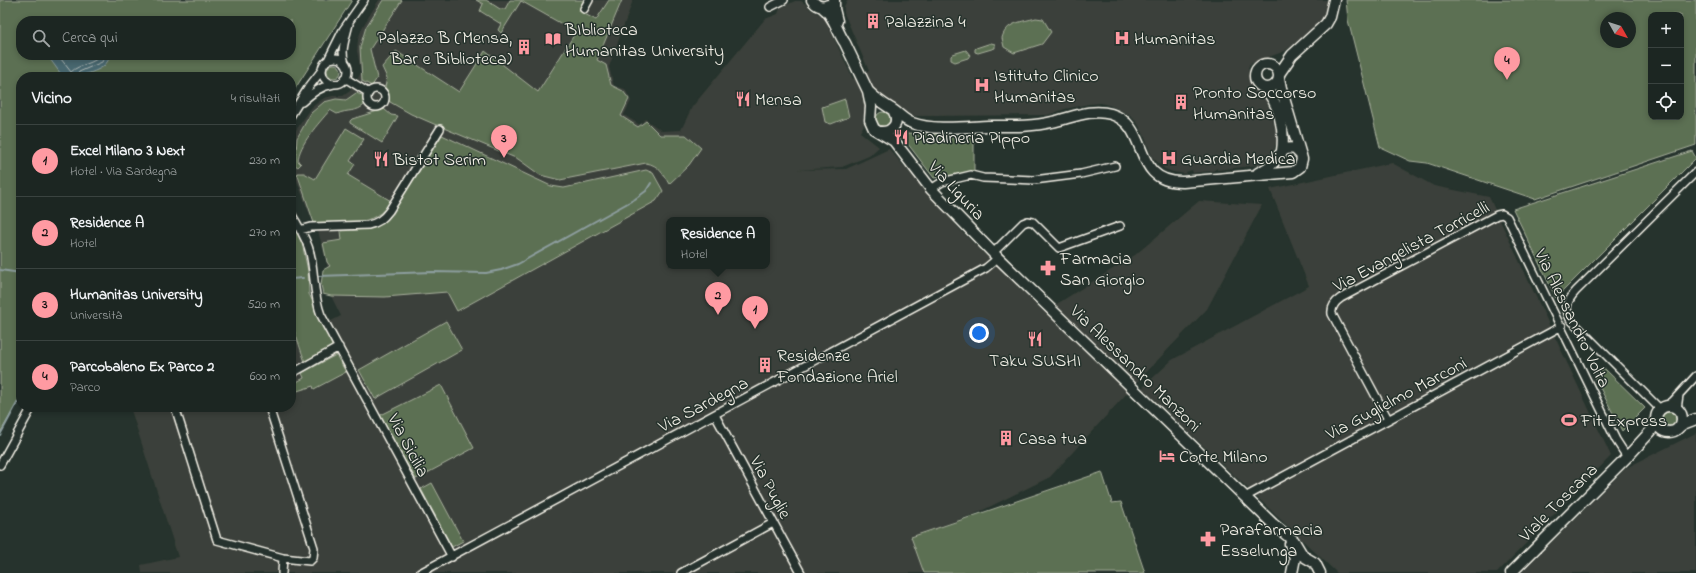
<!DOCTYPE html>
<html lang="it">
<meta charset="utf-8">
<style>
:root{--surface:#1c2622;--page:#29322f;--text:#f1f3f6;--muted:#a0a5a5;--line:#3a4340;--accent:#ff9aa2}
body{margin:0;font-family:"Indie Flower",sans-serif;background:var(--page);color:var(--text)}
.controls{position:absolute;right:12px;top:12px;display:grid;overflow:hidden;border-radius:8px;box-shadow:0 2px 6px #0003}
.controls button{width:36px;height:36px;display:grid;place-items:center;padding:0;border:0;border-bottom:1px solid var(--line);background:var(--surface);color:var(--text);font:20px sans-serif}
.compass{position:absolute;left:1600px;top:12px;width:36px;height:36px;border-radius:50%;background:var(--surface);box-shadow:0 2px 6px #0003;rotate:129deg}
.you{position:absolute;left:979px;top:333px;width:14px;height:14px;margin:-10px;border:3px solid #fff;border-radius:50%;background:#1a73e8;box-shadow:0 0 0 6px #1a73e833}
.badge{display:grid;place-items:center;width:26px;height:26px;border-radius:50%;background:var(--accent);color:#111;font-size:13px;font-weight:700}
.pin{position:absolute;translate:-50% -33px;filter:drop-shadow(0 1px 2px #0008)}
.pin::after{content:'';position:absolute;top:21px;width:14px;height:12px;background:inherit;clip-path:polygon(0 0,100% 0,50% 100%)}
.popup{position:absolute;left:666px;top:217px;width:104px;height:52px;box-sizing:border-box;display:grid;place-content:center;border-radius:8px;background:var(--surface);filter:drop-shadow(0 1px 3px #0005);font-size:13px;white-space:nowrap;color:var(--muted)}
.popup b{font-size:15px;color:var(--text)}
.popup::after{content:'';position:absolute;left:50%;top:100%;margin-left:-8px;border:8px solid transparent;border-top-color:var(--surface)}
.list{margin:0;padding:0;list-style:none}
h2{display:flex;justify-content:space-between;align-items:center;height:52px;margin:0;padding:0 16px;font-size:17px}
h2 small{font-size:13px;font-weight:400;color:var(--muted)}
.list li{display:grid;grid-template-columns:26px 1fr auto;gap:12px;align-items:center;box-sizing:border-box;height:72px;padding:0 16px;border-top:1px solid var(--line)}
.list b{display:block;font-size:15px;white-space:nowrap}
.list p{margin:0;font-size:13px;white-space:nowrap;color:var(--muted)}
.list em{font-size:13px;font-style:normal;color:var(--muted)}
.icon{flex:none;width:22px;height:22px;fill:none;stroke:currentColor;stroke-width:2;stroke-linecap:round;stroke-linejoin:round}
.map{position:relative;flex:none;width:1696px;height:573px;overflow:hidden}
.search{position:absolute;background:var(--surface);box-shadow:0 2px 6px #0003;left:16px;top:16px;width:280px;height:44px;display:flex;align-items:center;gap:10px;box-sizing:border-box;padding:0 14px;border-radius:16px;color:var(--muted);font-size:15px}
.panel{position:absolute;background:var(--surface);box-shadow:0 2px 6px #0003;left:16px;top:72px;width:280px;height:340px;border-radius:16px}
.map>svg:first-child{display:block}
.built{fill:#3b413a;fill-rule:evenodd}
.green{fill:#5c6f52;stroke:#a8b09d;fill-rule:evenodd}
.water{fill:#49676f;stroke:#8d9e9f}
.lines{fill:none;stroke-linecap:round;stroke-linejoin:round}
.shore{stroke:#b0bab8;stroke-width:1}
.stream{stroke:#8d9e9f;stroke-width:2}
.street-casing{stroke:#f4f1e8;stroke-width:10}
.secondary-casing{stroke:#f4f1e8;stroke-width:13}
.street{stroke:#26332d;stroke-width:7}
.secondary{stroke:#26332d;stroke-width:10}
.labels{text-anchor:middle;stroke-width:3;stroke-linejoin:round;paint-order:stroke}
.poi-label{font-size:18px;fill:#f4f1e8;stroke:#26332d;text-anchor:start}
.street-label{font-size:18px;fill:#f4f1e8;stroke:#26332d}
</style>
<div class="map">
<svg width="1696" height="573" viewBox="0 0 1696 573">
<rect width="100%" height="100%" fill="#26332d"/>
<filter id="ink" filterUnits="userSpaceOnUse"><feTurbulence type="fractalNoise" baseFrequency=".025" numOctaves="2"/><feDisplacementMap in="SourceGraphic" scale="8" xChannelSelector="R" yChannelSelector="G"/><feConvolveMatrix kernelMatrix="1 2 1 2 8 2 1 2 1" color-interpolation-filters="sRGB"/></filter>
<g filter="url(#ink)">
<!-- built -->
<path class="built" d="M379 0H633L609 67 614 86 625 89 631 101 624 115 640 125 645 119 662 131 681 130 692 107 765 19 778 14 780 8 795 1H801L806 4 810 9 821 15 825 19 853 79 869 71 844 13V7L847 0H1329L1324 17 1320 25 1285 51 1250 64 1248 68 1255 90 1260 92 1266 98 1277 134V141L1272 155 1267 161 1259 165 1217 170V168L1213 171 1193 173 1192 170 1186 172V174L1173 172 1165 169 1152 157 1144 135 1138 124 1130 115 1111 106 1101 103 1089 104 1065 109 1048 115 914 116 908 114 876 91 862 98 866 108 863 118 864 125 860 132 879 147 869 156 842 167 797 170 846 169 889 149 963 233 1044 312 1135 255 1199 201 1262 205 1207 309 1152 366 1050 477 975 514 912 537 924 573H142L141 565 178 557 130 407H291V321L305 361 323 325 341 316 331 296 327 264 318 231 308 210 293 171 291 146 296 130 312 107 324 98 333 96H343L350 91 355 84 361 72 357 51 358 39 363 26ZM669 220H767V266H669Z
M1392 163 1434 186 1489 197 1611 456 1497 573H1337L1142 388 1172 360 1309 286 1270 189Z
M1696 433V573H1521L1626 468Z"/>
<!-- green -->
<path class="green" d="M0 0H352L291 95V77H21V397L0 433ZM21 21H291V55H21Z
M383 0H402L370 49 377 78 372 86 362 81 360 47 366 27Z
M476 0H486L500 9H505L510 0H585L579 11 596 20 609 0H622L597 60 606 65 611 85 623 91 629 99 621 116 638 127 646 121 660 135H686L701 148 689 165 669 184C663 174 659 165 646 163L560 180 540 175 518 159 434 124 411 114 390 102 384 91 387 78 382 67 396 51 459 92 485 51 538 92 576 32 521 1 501 33 498 30 501 24 480 11 483 4Z
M1346 0H1696V145L1535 199 1427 163 1410 161 1380 147 1348 20ZM1651 15H1681V117H1651ZM1606 18H1630V42H1606Z
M1036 18 1043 19 1051 32 1042 44 1014 53 1004 47 1002 38C1006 22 1022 22 1036 18Z
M991 43 995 44V48L978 53 975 52V49L976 48Z
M966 50 970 55 968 58 955 62 951 60V56L953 54Z
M327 71a7 7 0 1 1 14 0a7 7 0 1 1-14 0Z
M356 93 365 96V104C357 113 347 109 337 114L330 110C319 123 299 144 298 161L301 164 298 167 295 165 297 138 311 113 324 102 336 99 346 100Z
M845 99 849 117 831 124 825 122 822 107Z
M384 109 391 115 398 116 382 143 350 123V121L352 119Z
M876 119a7 7 0 1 1 14 0a7 7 0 1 1-14 0Z
M346 128 364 139 350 161 355 164 348 175 391 201C374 229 343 222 314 223L297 173H304L315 179Z
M907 133 974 137V171L934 178 904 139Z
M442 135 551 186 564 188 646 170 653 173 663 191 656 201 457 311 447 292 385 297 331 296 323 294 321 285 323 270 330 266 327 262 323 243 342 240 341 231C361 229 376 231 391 215Z
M1692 151 1696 158 1556 298 1513 209Z
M291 222 302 243 308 271 309 294 330 336 332 347 305 362 291 321Z
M446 321 462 350 375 399 359 370Z
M336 355 346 372 314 389 313 386 291 393V385L304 378 302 373Z
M1605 369 1645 408 1622 431 1594 376Z
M441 385 474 448 416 479 379 416Z
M1662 419a7 7 0 1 1 14 0a7 7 0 1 1-14 0Z
M1102 472 1112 503 1121 502 1145 573H924L911 537Z
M432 483 463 541 452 547 421 489Z"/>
<!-- water -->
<path class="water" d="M54 55H111C109 59 107 63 104 66 93 74 76 77 63 77L50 59Z"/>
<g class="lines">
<!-- shore -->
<path class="shore" d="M61 55V59L71 72C79 64 95 64 101 55
M76 77 79 72 102 62 106 55"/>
<!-- stream -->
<path class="stream" d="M0 270 21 273
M319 276 432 272 486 273 501 270 518 264 635 199 646 191 651 183
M291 279 303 278
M0 435 21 396"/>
<defs>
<path id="street" d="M770 7 784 0
M584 9 589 0
M322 71a13 13 0 1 1 26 0a13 13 0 1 1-26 0Z
M328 60 343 30 364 0
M345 63C340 51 346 37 349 24
M345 78 369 93
M367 98a9 9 0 1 1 18 0a9 9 0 1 1-18 0Z
M302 102C312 93 321 86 334 84
M291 115 308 88 322 70
M931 189 942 182 971 175 983 178 1034 180 1081 174 1115 166
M291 213C298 226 307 239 310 253 315 274 313 294 321 315L452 557
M300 230 311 227 368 225C378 223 383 219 389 211L440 129
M993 253 1023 223 1028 221 1033 222 1059 248 1120 226
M291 374 339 347
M1666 406 1673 401 1696 376
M175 407 217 540 283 558 310 561 313 558 314 548 269 407
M1660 409 1570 319C1564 307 1568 300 1576 291L1696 172
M1677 409 1679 395
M715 415 801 573
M1388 419 1332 314C1331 307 1335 302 1341 298L1497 215 1502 214 1507 217 1616 440 1627 457
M0 465 32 407
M1245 497 1562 326
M282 573 283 558
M420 573 986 268 998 258
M681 573 773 523"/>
<path id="secondary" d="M812 0C816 6 822 8 828 5
M834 0V9L837 21
M822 7C834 15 837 32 845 43L868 91 871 106 870 120 874 129 894 141 931 189 998 258 1273 524 1294 541 1303 556 1315 563 1320 573
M1255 76a12 12 0 1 1 24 0a12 12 0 1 1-24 0Z
M1279 74 1292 55 1326 24 1330 17 1334 0
M1264 88C1279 102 1285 130 1282 151
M868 91C875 98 882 103 890 108 898 112 903 120 912 123 933 131 965 127 988 126 1009 126 1031 127 1052 122 1071 118 1091 108 1111 114 1151 126 1130 183 1183 182L1293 172 1300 167 1302 159 1281 88 1279 78
M880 132C892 133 900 123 894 112
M1258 173C1264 170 1270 167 1274 162 1281 154 1283 146 1295 149L1301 155
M1656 419a13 13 0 1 1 26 0a13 13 0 1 1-26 0Z
M1678 428 1683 424 1696 419
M1290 544 1295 558 1292 573
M1511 573 1629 455 1651 431 1656 419"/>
</defs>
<!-- street casing -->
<use href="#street" class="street-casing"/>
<!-- secondary casing -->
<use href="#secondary" class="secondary-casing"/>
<!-- street -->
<use href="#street" class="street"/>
<!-- secondary -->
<use href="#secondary" class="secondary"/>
</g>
</g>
<!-- icons -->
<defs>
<symbol id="building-bare" viewBox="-9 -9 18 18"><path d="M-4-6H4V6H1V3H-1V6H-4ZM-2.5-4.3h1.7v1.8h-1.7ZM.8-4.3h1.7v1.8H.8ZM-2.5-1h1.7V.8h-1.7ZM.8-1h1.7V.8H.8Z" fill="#ff9aa2" stroke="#26332d" stroke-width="2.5" paint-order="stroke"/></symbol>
<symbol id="hospital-bare" viewBox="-9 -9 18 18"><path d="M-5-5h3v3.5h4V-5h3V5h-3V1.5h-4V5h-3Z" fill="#ff9aa2" stroke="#26332d" stroke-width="2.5" paint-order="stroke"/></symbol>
<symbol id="library-bare" viewBox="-9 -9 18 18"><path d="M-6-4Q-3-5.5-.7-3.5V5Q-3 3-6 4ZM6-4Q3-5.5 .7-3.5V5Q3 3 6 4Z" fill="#ff9aa2" stroke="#26332d" stroke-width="2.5" paint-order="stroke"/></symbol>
<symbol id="restaurant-bare" viewBox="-9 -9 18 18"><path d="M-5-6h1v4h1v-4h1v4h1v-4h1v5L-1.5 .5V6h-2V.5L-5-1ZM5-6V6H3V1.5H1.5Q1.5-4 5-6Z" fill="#ff9aa2" stroke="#26332d" stroke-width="2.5" paint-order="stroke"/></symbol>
<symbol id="pharmacy-bare" viewBox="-9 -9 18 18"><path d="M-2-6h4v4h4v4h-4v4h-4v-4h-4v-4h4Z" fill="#ff9aa2" stroke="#26332d" stroke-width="2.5" paint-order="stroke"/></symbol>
<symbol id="stadium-bare" viewBox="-9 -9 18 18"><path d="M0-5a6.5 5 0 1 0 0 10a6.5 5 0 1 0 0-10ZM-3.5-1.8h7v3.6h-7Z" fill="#ff9aa2" stroke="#26332d" stroke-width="2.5" paint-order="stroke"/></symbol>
<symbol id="hotel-bare" viewBox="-9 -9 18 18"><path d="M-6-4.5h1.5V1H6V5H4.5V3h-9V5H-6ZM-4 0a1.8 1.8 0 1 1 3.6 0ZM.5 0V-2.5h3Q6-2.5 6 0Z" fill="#ff9aa2" stroke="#26332d" stroke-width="2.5" paint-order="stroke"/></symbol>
</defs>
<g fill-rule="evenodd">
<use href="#building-bare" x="862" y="10" width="22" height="22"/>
<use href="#hospital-bare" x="1111" y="27" width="22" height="22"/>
<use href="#library-bare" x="542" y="28" width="22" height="22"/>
<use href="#building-bare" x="513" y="36" width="22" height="22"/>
<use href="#hospital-bare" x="971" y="74" width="22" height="22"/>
<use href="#restaurant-bare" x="732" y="88" width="22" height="22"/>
<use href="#building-bare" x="1170" y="91" width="22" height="22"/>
<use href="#restaurant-bare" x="890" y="126" width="22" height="22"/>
<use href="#hospital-bare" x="1158" y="147" width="22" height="22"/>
<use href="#restaurant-bare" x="370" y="148" width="22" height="22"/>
<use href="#pharmacy-bare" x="1037" y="257" width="22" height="22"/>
<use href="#restaurant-bare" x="1024" y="328" width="22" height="22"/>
<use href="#building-bare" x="754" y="354" width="22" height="22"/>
<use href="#stadium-bare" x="1558" y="409" width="22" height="22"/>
<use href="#building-bare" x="995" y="427" width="22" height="22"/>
<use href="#hotel-bare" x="1156" y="445" width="22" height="22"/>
<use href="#pharmacy-bare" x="1197" y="528" width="22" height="22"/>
</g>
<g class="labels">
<!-- poi labels -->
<g class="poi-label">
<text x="885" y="27">Palazzina 4</text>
<text x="565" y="35">BIblioteca<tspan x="565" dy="21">Humanitas University</tspan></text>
<text x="512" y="43" text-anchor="end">Palazzo B (Mensa,<tspan x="512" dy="21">Bar e Biblioteca)</tspan></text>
<text x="1134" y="44">Humanitas</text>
<text x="994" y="81">Istituto Clinico<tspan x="994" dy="21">Humanitas</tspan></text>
<text x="1193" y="98">Pronto Soccorso<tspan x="1193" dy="21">Humanitas</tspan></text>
<text x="755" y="105">Mensa</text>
<text x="913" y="143">Piadineria Pippo</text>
<text x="1181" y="164">Guardia Medica</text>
<text x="393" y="165">Bistot Serim</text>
<text x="1060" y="264">Farmacia<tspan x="1060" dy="21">San Giorgio</tspan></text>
<text x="777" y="361">Residenze<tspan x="777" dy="21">Fondazione Ariel</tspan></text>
<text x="1035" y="366" text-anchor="middle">Taku SUSHI</text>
<text x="1581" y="426">Fit Express</text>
<text x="1018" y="444">Casa tua</text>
<text x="1179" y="462">Corte Milano</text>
<text x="1220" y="535">Parafarmacia<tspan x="1220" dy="21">Esselunga</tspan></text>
</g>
<!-- street labels -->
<g class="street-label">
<text transform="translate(957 190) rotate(47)" y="6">Via Liguria</text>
<text transform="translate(1411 246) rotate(-28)" y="6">Via Evangelista Torricelli</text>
<text transform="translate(1573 318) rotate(64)" y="6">Via Alessandro Volta</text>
<text transform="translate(1136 368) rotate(44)" y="6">Via Alessandro Manzoni</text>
<text transform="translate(1396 398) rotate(-28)" y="6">Via Guglielmo Marconi</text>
<text transform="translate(703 404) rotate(-28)" y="6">Via Sardegna</text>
<text transform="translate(409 445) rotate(62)" y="6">Via Sicilia</text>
<text transform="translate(771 487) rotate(62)" y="6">Via Puglie</text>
<text transform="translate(1558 502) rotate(-45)" y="6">Viale Toscana</text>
</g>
</g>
</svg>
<div class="controls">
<button>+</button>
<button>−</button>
<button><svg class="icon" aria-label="locate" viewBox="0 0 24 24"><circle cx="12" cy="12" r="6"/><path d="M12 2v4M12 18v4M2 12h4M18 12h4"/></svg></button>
</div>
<svg class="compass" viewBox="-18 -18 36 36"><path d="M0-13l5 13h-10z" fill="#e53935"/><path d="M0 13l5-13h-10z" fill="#a0a5a5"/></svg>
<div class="you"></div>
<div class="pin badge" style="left:755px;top:329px">1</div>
<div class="pin badge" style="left:718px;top:315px">2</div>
<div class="popup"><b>Residence A</b>Hotel</div>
<div class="pin badge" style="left:504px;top:158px">3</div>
<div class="pin badge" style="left:1507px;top:80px">4</div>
<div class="search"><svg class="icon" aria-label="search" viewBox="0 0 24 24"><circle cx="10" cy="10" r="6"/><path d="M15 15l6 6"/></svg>Cerca qui</div>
<section class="panel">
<h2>Vicino<small>4 risultati</small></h2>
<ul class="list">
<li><span class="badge">1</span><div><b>Excel Milano 3 Next</b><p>Hotel · Via Sardegna</p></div><em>230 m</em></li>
<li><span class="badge">2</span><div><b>Residence A</b><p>Hotel</p></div><em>270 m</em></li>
<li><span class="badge">3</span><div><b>Humanitas University</b><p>Università</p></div><em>520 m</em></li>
<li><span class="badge">4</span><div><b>Parcobaleno Ex Parco 2</b><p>Parco</p></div><em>600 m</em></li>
</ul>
</section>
</div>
